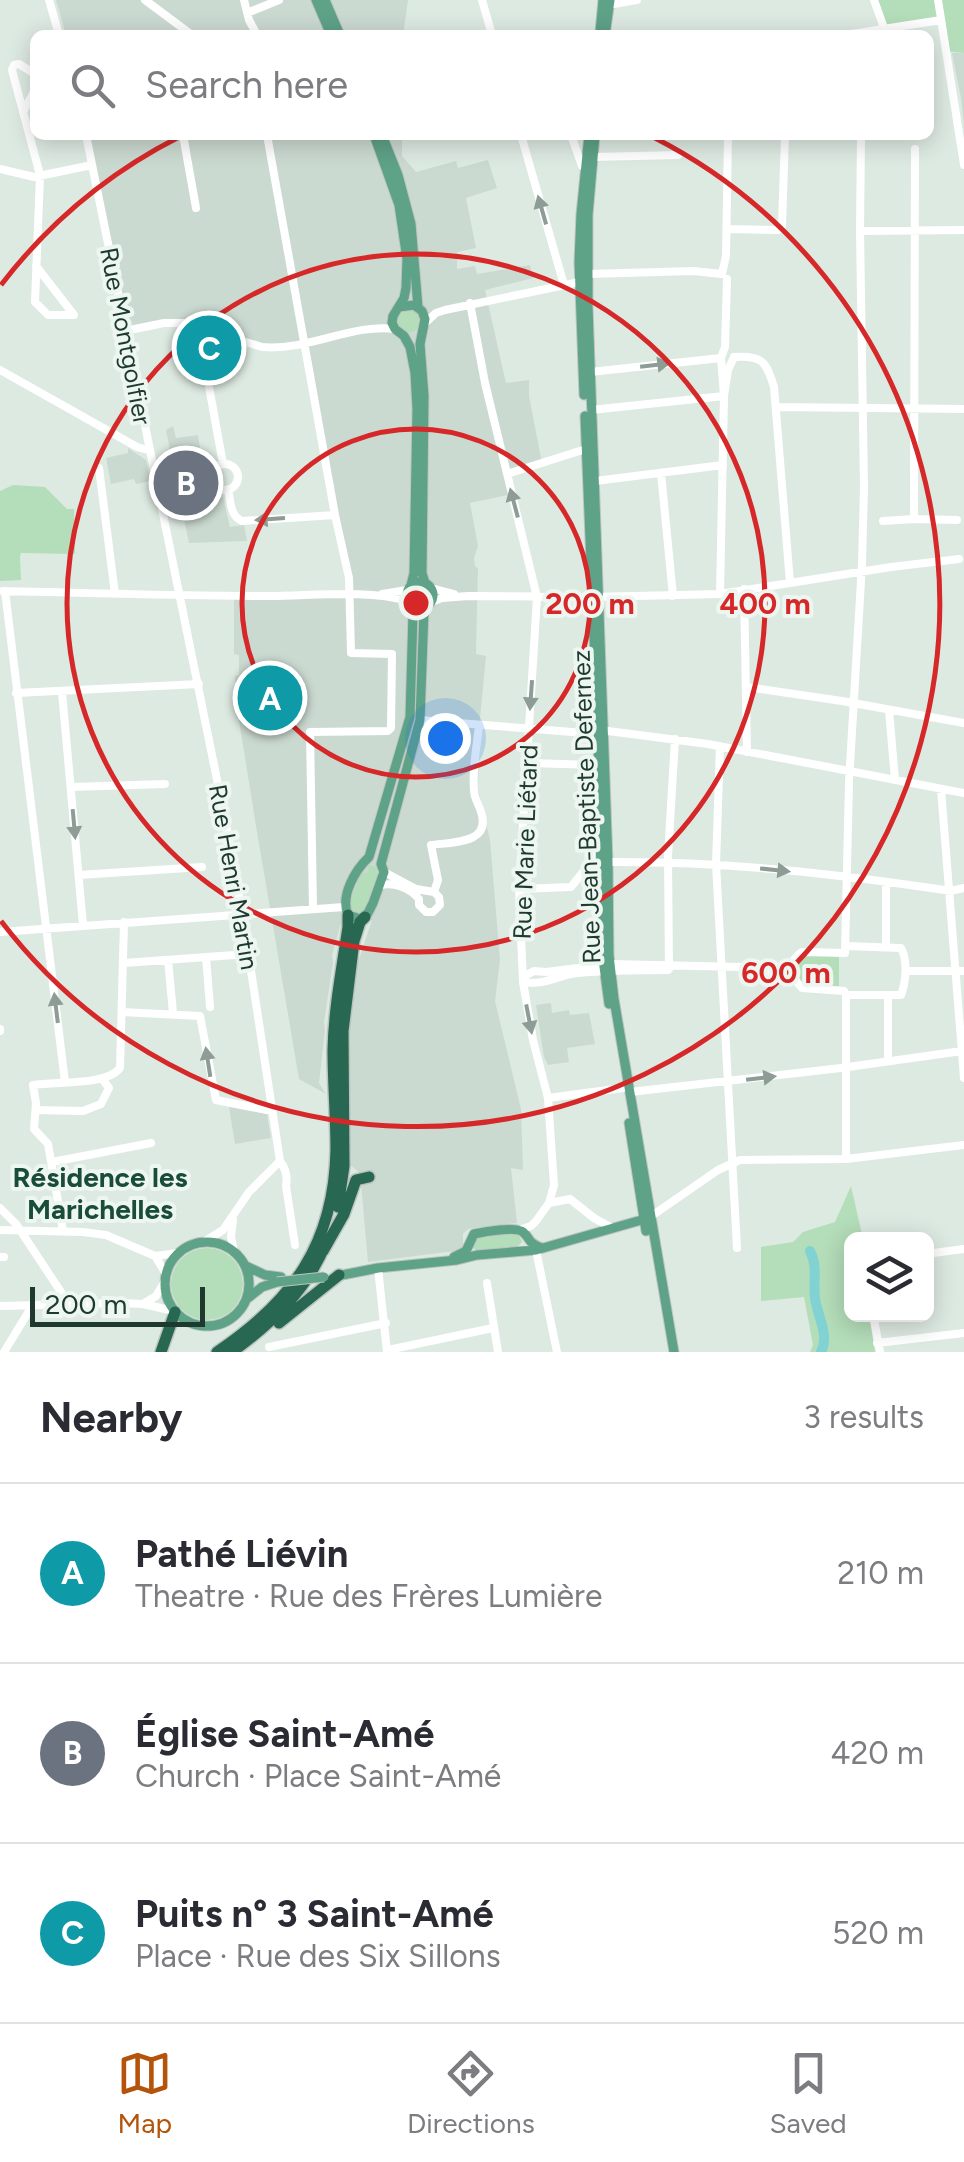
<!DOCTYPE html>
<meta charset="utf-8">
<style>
:root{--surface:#fff;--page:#f7f7f7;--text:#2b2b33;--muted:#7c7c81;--line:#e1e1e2;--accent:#b45309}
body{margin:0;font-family:Figtree,sans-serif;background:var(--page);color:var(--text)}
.controls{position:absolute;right:30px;bottom:30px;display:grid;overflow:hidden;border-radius:15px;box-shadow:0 5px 25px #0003}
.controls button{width:90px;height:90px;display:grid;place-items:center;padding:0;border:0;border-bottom:2px solid var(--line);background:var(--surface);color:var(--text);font:50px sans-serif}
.scale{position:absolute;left:30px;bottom:25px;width:175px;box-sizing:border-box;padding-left:10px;border:5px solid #1e3a2e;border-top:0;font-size:28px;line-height:35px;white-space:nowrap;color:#1e3a2e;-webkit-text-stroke:8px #edf6f0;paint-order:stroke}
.you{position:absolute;left:445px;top:738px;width:35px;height:35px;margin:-25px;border:8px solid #fff;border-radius:50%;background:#1a73e8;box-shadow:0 0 0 15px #1a73e833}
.badge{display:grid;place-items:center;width:65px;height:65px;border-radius:50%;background:var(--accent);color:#fff;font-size:32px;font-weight:700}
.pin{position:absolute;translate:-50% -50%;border:5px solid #fff;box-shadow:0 2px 10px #0006}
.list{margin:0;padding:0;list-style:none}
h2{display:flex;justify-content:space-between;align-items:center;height:130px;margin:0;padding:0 40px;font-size:42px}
h2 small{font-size:32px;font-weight:400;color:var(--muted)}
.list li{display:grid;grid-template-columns:65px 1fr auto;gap:30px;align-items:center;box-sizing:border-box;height:180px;padding:0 40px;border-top:2px solid var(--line)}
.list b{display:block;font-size:38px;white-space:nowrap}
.list p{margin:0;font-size:32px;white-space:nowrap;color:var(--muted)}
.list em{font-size:32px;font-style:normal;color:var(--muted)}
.icon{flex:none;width:55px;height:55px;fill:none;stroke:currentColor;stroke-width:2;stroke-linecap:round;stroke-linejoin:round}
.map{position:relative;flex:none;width:964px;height:1352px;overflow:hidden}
.search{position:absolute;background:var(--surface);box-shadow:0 5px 25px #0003;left:30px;right:30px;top:30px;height:110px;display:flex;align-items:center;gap:25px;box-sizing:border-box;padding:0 35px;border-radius:15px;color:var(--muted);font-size:38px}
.sheet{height:670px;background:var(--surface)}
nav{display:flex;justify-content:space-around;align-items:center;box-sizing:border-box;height:140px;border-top:2px solid var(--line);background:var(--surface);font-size:28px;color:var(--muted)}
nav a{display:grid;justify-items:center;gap:5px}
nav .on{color:var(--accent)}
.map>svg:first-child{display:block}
.built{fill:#cbdad1}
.green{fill:#b4ddb9}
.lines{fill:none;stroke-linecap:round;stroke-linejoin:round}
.river{stroke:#80d2d3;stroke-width:10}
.major-casing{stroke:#bcc4c0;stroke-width:11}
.highway-casing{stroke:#bcc4c0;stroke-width:14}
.minor{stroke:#fff;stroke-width:8}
.major{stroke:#5ea287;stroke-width:9}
.highway{stroke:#286751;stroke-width:11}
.major-bridge-casing{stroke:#bcc4c0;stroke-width:11;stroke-linecap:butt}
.major-bridge{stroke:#5ea287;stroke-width:9}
.oneway{fill:#8e9c96}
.ring{fill:none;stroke:#d62828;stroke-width:5}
.labels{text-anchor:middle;stroke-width:8;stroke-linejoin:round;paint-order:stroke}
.street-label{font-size:25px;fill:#1e3a2e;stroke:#edf6f0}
.neighbourhood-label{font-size:28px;font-weight:bold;fill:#194c39;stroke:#edf6f0}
.centre{fill:#d62828;stroke:#edf6f0;stroke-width:5}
.ring-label{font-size:30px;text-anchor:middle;font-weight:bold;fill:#d62828;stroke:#edf6f0;stroke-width:8;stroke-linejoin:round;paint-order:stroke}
</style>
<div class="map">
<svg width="964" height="1352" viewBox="0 0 964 1352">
<rect width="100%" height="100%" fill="#ddeae2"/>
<!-- built -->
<path class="built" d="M56 0H408L403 35H66Z
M952 53H964V126L961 98Z
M88 135H402V156L416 172 456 161 458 168 488 160 497 188 466 198 476 248 457 252V269L475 266 477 274 530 265 533 278 485 290 506 383 529 380V396L542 463 507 474 512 494 470 503 478 546 474 558 475 566 478 568 476 654 486 656 480 719 478 789 490 840 500 960 495 1001 521 1109 523 1170 511 1168 517 1223 468 1229 463 1234V1250L368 1262 360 1173 349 1164 348 1050 354 975 372 920H342L332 955 333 963 324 1022 325 1030 319 1083 326 1094 299 1079 256 826 238 714 235 676 239 675V655L234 654V595H350L306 346 271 348 179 323 125 331Z
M173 426 176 438 198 435 202 461 199 465 174 471 166 430Z
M128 448 146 460 150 481 136 484 134 479 111 484 106 458 128 453Z
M205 496 210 499 223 497 230 527 244 525 247 541 189 543 180 501Z
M551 1003 552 1013 569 1010 570 1015 589 1013 595 1044 567 1048 569 1062 548 1065 544 1057 536 1005Z
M229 1107 267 1114 271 1138 235 1144Z"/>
<!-- green -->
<path class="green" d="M874 0H964V53L946 51 940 20 883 29Z
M397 320a12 12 0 1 1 24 0a12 12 0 1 1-24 0Z
M13 485 45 487 67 509H74L75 554 21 553 20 557 21 580 0 581V491Z
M369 865 376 867 378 875 364 911 355 913 350 910 349 904 361 873H367Z
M804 956H839V986L803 985C794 975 792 965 804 956Z
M851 1186 863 1239 852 1240V1314L869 1315 875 1352H810L813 1345 804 1297 761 1301V1247L793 1242 803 1232 835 1222Z
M514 1232 519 1235 522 1242 515 1249 478 1252 472 1247 476 1237Z
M171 1284a36 36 0 1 1 72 0a36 36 0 1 1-72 0Z"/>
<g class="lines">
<!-- river -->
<path class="river" d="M810 1251C818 1266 813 1281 815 1298 817 1316 830 1335 821 1352"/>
<defs>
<path id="major" d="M316 0 331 35
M325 0 340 35
M600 32 603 0
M605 35 610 0
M374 135 399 205 407 259 406 288 404 298 393 316 392 323 395 329 404 336 410 347 415 373 417 409 414 573 411 585
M382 135 398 175 411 224 418 307
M595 135 588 215V307L608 862 609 955 614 999 674 1352
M399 307 414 305 422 311 425 319 420 344 424 396 422 573 425 583
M584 395 579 262 581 214 589 135
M585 416 598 734 602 952 609 1004
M407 595a13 13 0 1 1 26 0a13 13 0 1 1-26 0Z
M381 864 384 872 373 903 368 913 361 919 348 915C340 896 355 870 369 857L410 717 413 612 411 605
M381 864 420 720 424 611 427 606
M629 1123 646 1231
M165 1284a42 42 0 1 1 84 0a42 42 0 1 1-84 0Z
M454 1257 466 1251 474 1234C483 1232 516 1226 523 1232 531 1239 526 1241 541 1248
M246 1266 265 1275 281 1277
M337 1276 378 1268 457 1260 477 1255 536 1250 645 1219
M248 1298 262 1287 277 1282"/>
<path id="highway" d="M338 1207 344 1166 343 1031 354 941 360 922 365 917
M323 1251 344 1214 356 1180 369 1177
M279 1323 339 1275
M161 1352 175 1312
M217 1352C293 1301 334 1244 336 1150 336 1116 333 1083 333 1050 334 1008 342 968 348 927V915
M232 1352C272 1323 307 1290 326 1243"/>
</defs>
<!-- major casing -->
<use href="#major" class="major-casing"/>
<!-- highway casing -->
<use href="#highway" class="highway-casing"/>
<!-- minor -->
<path class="minor" d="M49 0 59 35
M145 0 192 35
M244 0 249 20 257 35
M482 0 492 35
M874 0 883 25 884 35
M938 0 964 165
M607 5 637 0
M247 13 279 0
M845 35 941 20
M35 74 19 64 14 65 12 70 40 175 35 302 48 315H74L36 266
M23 112 35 90
M86 135 226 824 243 918 280 1161C286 1169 288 1176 286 1186L295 1245
M183 135 196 208
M267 135 335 515 349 578 351 653 392 654 391 728 388 731 310 732 313 908
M521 135 564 285
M571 135 582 166 585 167
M593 157 678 155
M0 169 34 177 92 165
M727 229 778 230 782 226 785 135
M860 231 964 230
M722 274 726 256 728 135
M727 279 725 347 721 358 724 396 728 370 734 357
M470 303 485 383 537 597 519 889 523 982 533 1040 548 1098 554 1185 549 1203 536 1221 531 1226 519 1230
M425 323 436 313 445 310 575 283 588 274 693 271 722 274
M203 327 202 348 223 464
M125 331 164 323H184L262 347C309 351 353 323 395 329
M734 357C762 355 766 361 774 387L790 583
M0 370 137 447 148 450
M590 372 721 358
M777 407 964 409
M591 410 724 396 720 594
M212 477a13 13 0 1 1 26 0a13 13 0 1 1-26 0Z
M99 468 115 594
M661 473 673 596
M507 474 589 448
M595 481 723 465
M228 490C231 502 230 516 242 521L335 515
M914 519 915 149
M883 521 914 519 957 520
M431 588 454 594
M744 589 747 752
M3 591C92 593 181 596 270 596 311 596 369 589 407 601
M5 591 65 1082
M382 594 407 590
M431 602 442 598 468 596 592 597 720 594 891 567 959 559
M747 687 842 701 964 723
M62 692 83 925
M16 693 199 684
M889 710 895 780
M420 720 598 734 608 731 708 744 964 793
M720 746 716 864 737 1248
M528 763 597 765
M71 787 165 784
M941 789 964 1078
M608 862C723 861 838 874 951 891L964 888
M79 875 202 867
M886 882V946
M379 886C393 881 410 888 419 899V905L426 912H433L440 905 439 897 434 892 416 889 384 872
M519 889 571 887 599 852
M434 892 438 880 431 845C452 842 492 844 481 812 479 804 474 799 474 790 472 768 477 746 479 725
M0 932 344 907
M846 946 901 948C908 960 906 982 901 995H846
M206 957 210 1007
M168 960 173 1013
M124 963 248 954
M669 969 668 856 675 739
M906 971H964
M762 973 793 975
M523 977 534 971 546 972 610 964 792 968
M523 982C545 986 557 975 578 973 608 970 638 970 668 970
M122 1012 200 1016 216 1100 267 1110 273 1109
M0 1029V1031
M888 1061V996
M630 1092 841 1068 962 1051
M548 1098 623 1088
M36 1110 83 1111 101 1104 109 1088 103 1080
M846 1159V995L844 991 802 988C791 977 787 961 802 952L845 953 849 782 862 564 864 487 860 231 861 135
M52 1162 151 1143
M549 1203 570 1199 594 1218 612 1228
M0 1208 16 1224 63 1295 65 1304
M650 1217 718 1170 740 1160 846 1159 964 1145
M233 1220 231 1237 234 1251
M0 1230 83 1232 106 1235 155 1256 178 1253
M63 1231 48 1144 34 1129 36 1103 33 1085C57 1081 106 1086 120 1068L124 922
M204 1242 223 1230 249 1192 280 1161
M536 1250 557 1352
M926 1254 964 1249
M155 1256 166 1274
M0 1257H4
M378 1268 387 1352
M487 1283 498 1352
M143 1304 156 1296 165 1281
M0 1306 122 1303 143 1304 174 1311
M873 1314 880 1352
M877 1343 964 1333
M269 1347 386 1323
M388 1350 493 1328
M4 1352 32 1306"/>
<!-- major -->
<use href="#major" class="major"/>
<!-- highway -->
<use href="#highway" class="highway"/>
<defs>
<path id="major-bridge" d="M277 1282 324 1277"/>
</defs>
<!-- major-bridge casing -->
<use href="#major-bridge" class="major-bridge-casing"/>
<!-- major-bridge -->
<use href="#major-bridge" class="major-bridge"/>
</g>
<!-- one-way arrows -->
<defs><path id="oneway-solid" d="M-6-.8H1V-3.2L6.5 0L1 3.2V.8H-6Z" transform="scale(2.5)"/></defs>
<g class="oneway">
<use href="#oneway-solid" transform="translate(542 210) rotate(-106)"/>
<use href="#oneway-solid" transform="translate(655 365) rotate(-7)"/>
<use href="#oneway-solid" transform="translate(514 503) rotate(-105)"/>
<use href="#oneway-solid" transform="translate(270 519) rotate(176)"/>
<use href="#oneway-solid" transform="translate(531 695) rotate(94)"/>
<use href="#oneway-solid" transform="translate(74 824) rotate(85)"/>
<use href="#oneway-solid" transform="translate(775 870) rotate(6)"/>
<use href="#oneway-solid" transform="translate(56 1008) rotate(-97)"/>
<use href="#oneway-solid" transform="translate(529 1019) rotate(79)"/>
<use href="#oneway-solid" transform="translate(208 1062) rotate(-99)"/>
<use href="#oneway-solid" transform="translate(761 1078) rotate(-7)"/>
</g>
<!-- distance rings -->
<g class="ring">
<circle cx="416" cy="603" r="174"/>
<circle cx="416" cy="603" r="349"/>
<path d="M1 285A523 523 0 0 1 179 137M653 137A523 523 0 1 1 1 921"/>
</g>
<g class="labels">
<!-- street labels -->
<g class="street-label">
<text transform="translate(126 336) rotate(79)" y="9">Rue Montgolfier</text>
<text transform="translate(586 807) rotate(-92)" y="9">Rue Jean-Baptiste Defernez</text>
<text transform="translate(525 842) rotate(-88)" y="9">Rue Marie Liétard</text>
<text transform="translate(234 877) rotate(80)" y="9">Rue Henri Martin</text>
</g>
<!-- neighbourhood labels -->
<g class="neighbourhood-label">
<text x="100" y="1187">Résidence les<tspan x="100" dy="32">Marichelles</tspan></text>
</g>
</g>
<circle cx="416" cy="603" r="15" class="centre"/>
<g class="ring-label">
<text x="590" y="614">200 m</text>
<text x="765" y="614">400 m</text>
<text x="786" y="983">600 m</text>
</g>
</svg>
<div class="controls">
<button><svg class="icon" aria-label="layers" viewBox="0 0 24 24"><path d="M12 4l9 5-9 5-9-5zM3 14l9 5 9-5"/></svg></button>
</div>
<div class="scale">200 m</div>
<div class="you"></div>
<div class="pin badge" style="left:270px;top:698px;background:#0f9aa8">A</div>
<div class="pin badge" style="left:186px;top:483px;background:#6b7280">B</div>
<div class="pin badge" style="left:209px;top:348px;background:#0f9aa8">C</div>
<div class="search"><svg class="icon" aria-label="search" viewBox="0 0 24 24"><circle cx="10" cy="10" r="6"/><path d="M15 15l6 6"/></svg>Search here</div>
</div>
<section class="sheet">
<h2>Nearby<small>3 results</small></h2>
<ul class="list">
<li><span class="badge" style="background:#0f9aa8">A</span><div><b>Pathé Liévin</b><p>Theatre · Rue des Frères Lumière</p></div><em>210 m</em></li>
<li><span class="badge" style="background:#6b7280">B</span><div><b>Église Saint-Amé</b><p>Church · Place Saint-Amé</p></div><em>420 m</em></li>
<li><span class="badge" style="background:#0f9aa8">C</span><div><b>Puits n° 3 Saint-Amé</b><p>Place · Rue des Six Sillons</p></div><em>520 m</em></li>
</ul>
</section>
<nav>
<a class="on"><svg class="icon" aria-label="map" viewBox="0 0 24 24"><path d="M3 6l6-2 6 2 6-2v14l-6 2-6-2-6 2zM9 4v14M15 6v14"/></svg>Map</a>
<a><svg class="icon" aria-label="directions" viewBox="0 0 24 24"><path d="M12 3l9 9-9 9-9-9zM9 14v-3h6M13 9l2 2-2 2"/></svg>Directions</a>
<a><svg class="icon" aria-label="saved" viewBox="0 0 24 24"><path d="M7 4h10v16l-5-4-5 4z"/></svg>Saved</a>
</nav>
